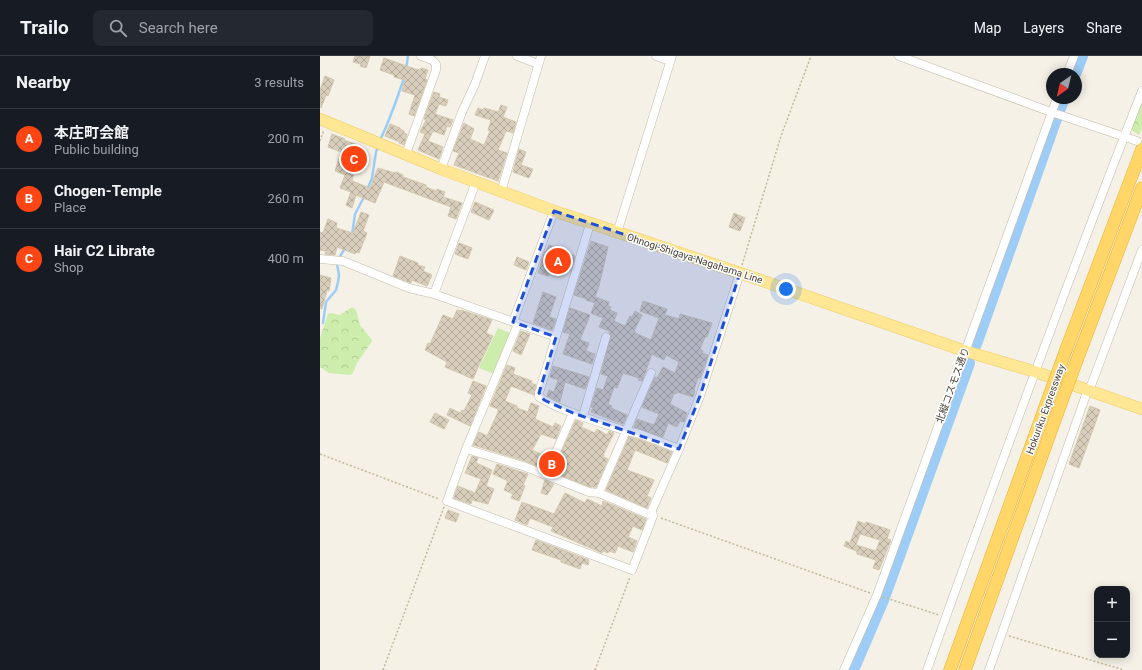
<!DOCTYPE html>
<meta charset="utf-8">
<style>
:root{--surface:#171b24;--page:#242831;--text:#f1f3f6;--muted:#9ea1a6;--line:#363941;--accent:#ff4513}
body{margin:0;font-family:Roboto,"Noto Sans JP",sans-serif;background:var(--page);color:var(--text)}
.controls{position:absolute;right:12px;bottom:12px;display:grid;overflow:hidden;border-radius:8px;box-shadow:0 2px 10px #0003}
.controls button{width:36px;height:36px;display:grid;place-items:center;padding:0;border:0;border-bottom:1px solid var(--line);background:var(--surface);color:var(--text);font:20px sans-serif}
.compass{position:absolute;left:726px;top:12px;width:36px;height:36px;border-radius:50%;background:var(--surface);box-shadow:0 2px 10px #0003;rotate:214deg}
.you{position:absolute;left:466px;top:233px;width:14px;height:14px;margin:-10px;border:3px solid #fff;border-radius:50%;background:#1a73e8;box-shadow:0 0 0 6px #1a73e833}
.badge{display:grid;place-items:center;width:26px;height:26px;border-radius:50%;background:var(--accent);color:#fff;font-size:13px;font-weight:700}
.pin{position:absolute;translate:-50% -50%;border:2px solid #fff;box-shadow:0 1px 4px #0006}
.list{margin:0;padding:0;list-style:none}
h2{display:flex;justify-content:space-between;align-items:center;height:52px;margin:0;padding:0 16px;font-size:17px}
h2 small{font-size:13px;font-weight:400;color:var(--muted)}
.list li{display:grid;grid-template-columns:26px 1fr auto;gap:12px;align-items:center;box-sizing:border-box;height:60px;padding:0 16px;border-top:1px solid var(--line)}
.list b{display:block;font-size:15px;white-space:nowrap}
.list p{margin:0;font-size:13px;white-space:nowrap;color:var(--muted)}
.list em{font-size:13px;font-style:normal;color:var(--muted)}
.icon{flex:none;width:22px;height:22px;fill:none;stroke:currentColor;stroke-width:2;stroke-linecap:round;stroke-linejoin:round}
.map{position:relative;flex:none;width:822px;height:614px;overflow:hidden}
header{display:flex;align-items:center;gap:24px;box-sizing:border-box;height:56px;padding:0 20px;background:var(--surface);border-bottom:1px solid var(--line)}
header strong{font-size:19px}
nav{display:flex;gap:22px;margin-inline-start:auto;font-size:14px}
.search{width:280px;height:36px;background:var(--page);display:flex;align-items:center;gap:10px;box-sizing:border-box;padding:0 14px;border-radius:8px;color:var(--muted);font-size:15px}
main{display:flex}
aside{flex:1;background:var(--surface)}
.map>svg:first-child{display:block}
.forest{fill:url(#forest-crowns)}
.park{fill:#ccedac}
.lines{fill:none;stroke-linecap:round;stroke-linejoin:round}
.stream{stroke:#9dcdf7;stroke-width:2.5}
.river{stroke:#9dcdf7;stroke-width:14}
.building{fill:url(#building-cross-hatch);stroke:#d3c7ad;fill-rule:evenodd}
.minor-casing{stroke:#c1baa8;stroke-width:9}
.major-casing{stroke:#efcb5b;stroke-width:12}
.highway-casing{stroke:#ecb029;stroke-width:13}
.path{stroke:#c4b798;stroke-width:1.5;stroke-dasharray:2 2;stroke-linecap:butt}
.minor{stroke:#fff;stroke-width:8}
.major{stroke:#ffe795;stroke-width:11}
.highway{stroke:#ffd667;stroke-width:12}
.highway-bridge-casing{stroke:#ecb029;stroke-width:13;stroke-linecap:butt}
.highway-bridge{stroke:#ffd667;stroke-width:12}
.marked{fill:#1d4ed8;fill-opacity:0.2;stroke:#1d4ed8;stroke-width:3;stroke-dasharray:8 5;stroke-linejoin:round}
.labels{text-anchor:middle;stroke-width:3;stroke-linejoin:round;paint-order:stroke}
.street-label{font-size:10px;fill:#494235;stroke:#fff}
</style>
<header>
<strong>Trailo</strong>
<div class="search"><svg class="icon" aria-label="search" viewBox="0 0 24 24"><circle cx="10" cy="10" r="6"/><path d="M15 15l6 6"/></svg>Search here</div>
<nav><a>Map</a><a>Layers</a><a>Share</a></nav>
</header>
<main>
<aside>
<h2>Nearby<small>3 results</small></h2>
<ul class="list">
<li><span class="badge">A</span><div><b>本庄町会館</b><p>Public building</p></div><em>200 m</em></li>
<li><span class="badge">B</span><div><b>Chogen-Temple</b><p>Place</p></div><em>260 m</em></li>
<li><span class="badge">C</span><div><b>Hair C2 Librate</b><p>Shop</p></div><em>400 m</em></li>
</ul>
</aside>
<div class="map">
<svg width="822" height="614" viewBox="0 0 822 614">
<defs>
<pattern id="forest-crowns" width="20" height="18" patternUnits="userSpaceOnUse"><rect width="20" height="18" fill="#ccedac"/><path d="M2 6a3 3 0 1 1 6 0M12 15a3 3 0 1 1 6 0" fill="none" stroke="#b1cc95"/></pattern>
<pattern id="building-cross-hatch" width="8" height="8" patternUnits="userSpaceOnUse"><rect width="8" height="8" fill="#d8cebb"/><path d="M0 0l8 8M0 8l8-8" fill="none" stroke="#b1a999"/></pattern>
</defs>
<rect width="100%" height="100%" fill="#f5f1e7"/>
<!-- forest -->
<path class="forest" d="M822 42V72L819 79 810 73Z
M32 251 36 254 40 269 52 284 51 287 37 307 33 317 30 319 9 317 0 311V282L8 258 11 257 20 259Z"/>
<!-- park -->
<path class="park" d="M178 272 190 277 174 318 159 312Z"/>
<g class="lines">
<!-- stream -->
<path class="stream" d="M86 13 88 0
M60 84C70 64 77 43 84 22
M47 134 52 122 56 96 58 91
M32 179 35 158 44 141
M19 202 25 192
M3 267 6 246 16 234 18 226 19 219 17 208"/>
<!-- river -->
<path class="river" d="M754 18 761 0
M655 288 736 60 743 42
M532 614 562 544 648 307"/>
</g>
<!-- building -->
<path class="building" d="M35 0H50L46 12 40 10 41 8 33 6Z
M64 2 95 13 100 14 101 12 108 14 105 23 107 24 94 60 89 58 95 39 82 35 85 24 74 21V19L60 14Z
M5 20 14 24 8 40 6 39 1 52 0 34Z
M114 36 120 38 119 41 128 44 126 50 119 48 115 58 133 64 130 71 127 70 124 79 113 75 108 85 123 91 119 103 98 94 105 78 100 76 106 64 104 63Z
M181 49 187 51 183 61 196 66 193 77 186 75 178 94 187 97 178 125 134 109 139 97 133 95 144 67 154 73 150 83 164 89 170 75 168 74 171 64 155 59 158 52 163 54 164 52 178 56Z
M70 68 80 72V73L84 75V77L87 78 84 89 79 87 80 86 65 80Z
M12 78 25 83 24 84 35 88 30 100 37 102 32 125 50 132 58 112 75 117 76 116 83 119V121L106 129V131L116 135 117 133 125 136 123 141 142 147 136 163 128 160 131 151 64 126 55 147 36 139 32 152 26 149 31 136 20 132 25 119 15 115 21 96 8 91Z
M199 93 206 96 201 109 213 113 209 122 193 116Z
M155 146 174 154 169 164 151 156Z
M41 156 49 159 43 175 47 177 39 197 36 196 35 198 17 191 15 199 5 198 6 195 0 194V176L3 177 8 163 17 167 16 172 33 177Z
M414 157 425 162 420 175 409 171Z
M271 185 288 191 279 230 275 241 289 246 288 250 291 251 290 254 297 257 294 265 305 270 310 260 312 261 315 255 322 259 314 275 316 276 315 277 331 284 339 262 320 255 323 245 347 253 345 259 359 263 360 258 392 267 387 281H385L380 293 383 295 382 297 388 299 380 322H378L374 334 375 335 373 341 357 336 356 338 354 337 350 348 367 357 364 366 360 365 357 371 348 367 343 381 314 371 317 363 334 369 339 358 322 351 335 321 337 322 343 311 355 317 359 306 346 299 344 304 332 298 322 325 318 324 319 322 303 317 297 332 294 331 288 348 292 350 291 352 307 359 303 368 271 356 273 352 271 351 277 332 283 334 288 320 281 318 291 280 289 276V275L279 271 283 262 271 257 275 247 266 244 267 243 254 239Z
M139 187 152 192 148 203 135 198Z
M229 189 255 200 250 215 233 209 228 220 218 217 225 195 226 196Z
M80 200 98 207V209L105 211 103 215 112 219 107 230 92 224 91 227 73 220Z
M197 201 209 206 206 214 194 209Z
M0 219 11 222 9 235 7 234 2 253 0 252Z
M223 236 236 241 229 261 236 263 232 274 213 267Z
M250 252 270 259 260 284 269 287 266 295 275 298 272 308 243 298 250 278 243 276Z
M137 254 141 255V254L172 264 166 277 173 280 159 309 153 323 125 311 127 306 105 294 108 287 110 288 123 259 133 263Z
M201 275 210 278 201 299 193 295Z
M187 309 195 312 193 318 212 325 211 327 216 329 214 339 191 330 185 345 197 350V352L208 356 211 347 219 350 215 363 233 371 235 367 241 370 236 383 221 378 212 394 225 400 228 394 231 395V399L233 401H239L256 364 263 367 261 371 275 377 277 373 287 379 289 375 294 377 283 399H284L283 401 288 403 276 431H270L205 405 153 389 159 376 167 380 178 356V353L170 350Z
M233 310 269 321 265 333 245 326 240 346 227 340 229 334 234 336 238 324 230 321Z
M153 325 166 330 150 370 127 359 130 352 140 357 142 354 144 355 152 339 148 337Z
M770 350 780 354 759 412 749 408Z
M115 357 129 364 124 373 110 366Z
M309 381 318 383 352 396 347 407 315 394 307 414 334 424 327 440 331 442 327 452 286 434Z
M152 400 158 402 156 407 172 414 166 430 174 433 168 448 152 444 151 448 134 442 138 430 155 437 161 423 145 417Z
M177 408 208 418 203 429 205 430 199 445 191 442 193 438 184 434 188 425 173 418Z
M225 424 234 428 227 439 221 437Z
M245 437 265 447 267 443 282 450 283 445 326 463 322 474 313 470 308 481 317 485 313 496 298 490 295 497 289 495 288 497 283 495 282 497 231 475 233 471 210 462 207 469 195 464 202 446 234 458Z
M128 454 139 458 136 466 125 462Z
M538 465 545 468 546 466 570 474 567 483 571 484 559 514 553 512 556 504 537 498V496L536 495 524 490 526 485 530 487ZM540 478 560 484 556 495 536 489Z
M216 484 269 504 268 509 262 507 260 513 241 506V504L212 494Z"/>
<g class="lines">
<defs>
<path id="minor" d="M197 0 218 8
M336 0 350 5
M579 0 731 56 817 85
M747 18 754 0
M86 98 116 14V8L112 4 101 0
M121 113 142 56 155 28 165 0
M181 136 221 0
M270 168 219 337V341C242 356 280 366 306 375L279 437
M297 177 352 0
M0 203 23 205 89 232 114 238 236 281
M114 238 156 126
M193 266 234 155
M331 317 306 375 320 378 359 393
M263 360 286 281
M146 393 198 268
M236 396 253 357
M333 460 279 437 269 436 203 410 146 393 127 445 312 514 333 460 332 454 359 393 380 340 420 217
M524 614 557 539 737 42
M607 614C676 420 747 227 822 35
M669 614 767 336 772 327 822 194"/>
<path id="major" d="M0 63 121 113 234 155 420 217 645 295 716 316 822 353"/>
<path id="highway" d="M747 291 822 93
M760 296 822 132
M630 614 724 354
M645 614 737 358"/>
</defs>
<!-- minor casing -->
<use href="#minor" class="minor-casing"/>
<!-- major casing -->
<use href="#major" class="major-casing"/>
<!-- highway casing -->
<use href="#highway" class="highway-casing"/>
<!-- path -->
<path class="path" d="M0 85 4 74
M422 209 461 80 491 0
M0 398 119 443
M341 462 550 537
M563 541 619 559
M689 580 804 614
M63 614 124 451
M275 614 310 521"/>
<!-- minor -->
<use href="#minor" class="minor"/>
<!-- major -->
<use href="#major" class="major"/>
<!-- highway -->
<use href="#highway" class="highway"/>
<defs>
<path id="highway-bridge" d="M724 354 747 291
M737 358 760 296"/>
</defs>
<!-- highway-bridge casing -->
<use href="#highway-bridge" class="highway-bridge-casing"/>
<!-- highway-bridge -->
<use href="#highway-bridge" class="highway-bridge"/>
</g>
<!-- marked area -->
<path class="marked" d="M234 155 420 217 380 340 359 393 253 357 224 344 219 337 236 281 193 266Z"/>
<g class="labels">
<!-- street labels -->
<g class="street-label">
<text transform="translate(375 202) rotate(18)" y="4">Ohnogi-Shigaya-Nagahama Line</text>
<text transform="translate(632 329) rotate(-70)" y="4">北縦コスモス通り</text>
<text transform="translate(725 353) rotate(-70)" y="4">Hokuriku Expressway</text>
</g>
</g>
</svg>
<div class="controls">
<button>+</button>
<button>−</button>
</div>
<svg class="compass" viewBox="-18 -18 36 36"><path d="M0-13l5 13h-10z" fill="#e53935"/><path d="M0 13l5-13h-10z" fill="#9ea1a6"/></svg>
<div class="you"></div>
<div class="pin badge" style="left:238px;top:205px">A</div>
<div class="pin badge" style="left:232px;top:408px">B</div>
<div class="pin badge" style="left:34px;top:103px">C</div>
</div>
</main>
